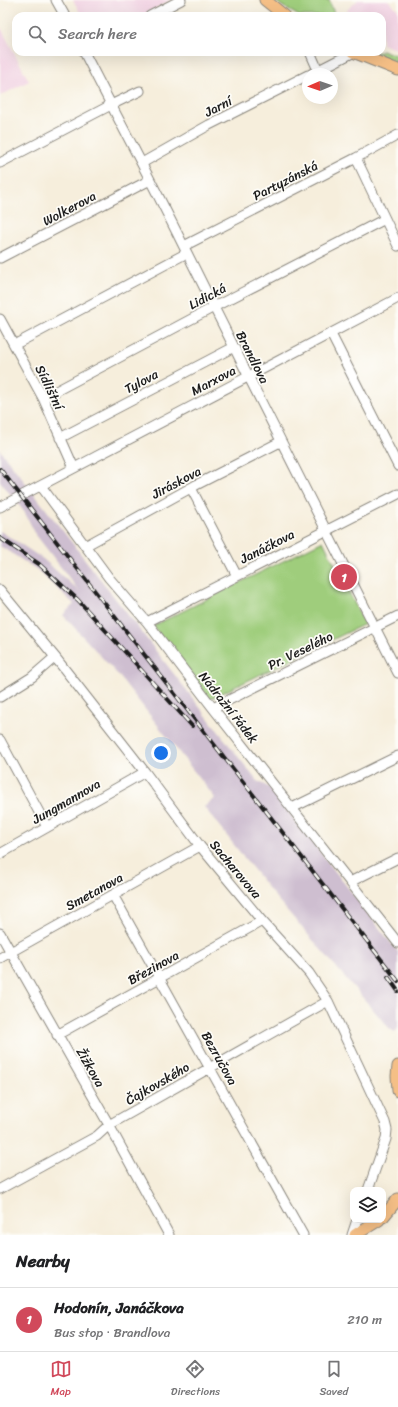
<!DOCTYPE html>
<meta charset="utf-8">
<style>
:root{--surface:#fff;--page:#f2f2f2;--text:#202124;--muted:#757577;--line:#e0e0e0;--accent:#d1495b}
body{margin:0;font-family:Sriracha,sans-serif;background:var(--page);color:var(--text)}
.controls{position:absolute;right:12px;bottom:12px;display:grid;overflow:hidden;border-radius:8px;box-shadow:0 4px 16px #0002}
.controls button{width:36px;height:36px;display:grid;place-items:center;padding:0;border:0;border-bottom:1px solid var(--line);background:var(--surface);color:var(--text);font:20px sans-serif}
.compass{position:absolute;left:302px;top:68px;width:36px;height:36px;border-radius:50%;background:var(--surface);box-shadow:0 4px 16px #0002;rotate:268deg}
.you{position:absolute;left:161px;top:753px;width:14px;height:14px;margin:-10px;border:3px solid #fff;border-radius:50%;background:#1a73e8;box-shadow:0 0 0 6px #1a73e833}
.badge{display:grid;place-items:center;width:26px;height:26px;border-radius:50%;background:var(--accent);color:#fff;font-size:13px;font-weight:700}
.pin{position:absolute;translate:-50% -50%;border:2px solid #fff;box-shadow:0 1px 4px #0006}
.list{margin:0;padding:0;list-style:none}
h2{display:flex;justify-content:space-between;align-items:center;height:52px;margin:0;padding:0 16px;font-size:17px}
h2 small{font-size:13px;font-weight:400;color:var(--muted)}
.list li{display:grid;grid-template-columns:26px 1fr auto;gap:12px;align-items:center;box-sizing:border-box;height:64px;padding:0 16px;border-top:1px solid var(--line)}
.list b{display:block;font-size:15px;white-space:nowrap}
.list p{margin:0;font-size:13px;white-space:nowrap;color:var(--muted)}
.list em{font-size:13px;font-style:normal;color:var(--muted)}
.icon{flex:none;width:22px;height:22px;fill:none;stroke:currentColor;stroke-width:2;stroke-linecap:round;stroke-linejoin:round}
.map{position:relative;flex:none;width:398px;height:1235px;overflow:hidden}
.search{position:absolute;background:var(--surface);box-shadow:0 4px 16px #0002;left:12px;right:12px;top:12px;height:44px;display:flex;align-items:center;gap:10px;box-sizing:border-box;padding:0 14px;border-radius:12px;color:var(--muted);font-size:15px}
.sheet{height:116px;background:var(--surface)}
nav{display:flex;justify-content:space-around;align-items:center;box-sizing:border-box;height:56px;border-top:1px solid var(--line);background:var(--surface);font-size:11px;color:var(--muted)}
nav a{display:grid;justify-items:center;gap:2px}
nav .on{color:var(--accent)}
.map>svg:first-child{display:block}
.built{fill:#f1d0e2}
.industrial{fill:#cebed0}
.green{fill:#9fcd7b;stroke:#5e744c}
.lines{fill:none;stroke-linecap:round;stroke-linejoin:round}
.minor-casing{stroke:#89857c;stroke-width:11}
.major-casing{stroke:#89857c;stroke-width:13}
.minor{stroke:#fff;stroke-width:9}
.major{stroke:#f5bf86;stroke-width:11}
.rail-casing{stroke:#1c1c1c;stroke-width:4}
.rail{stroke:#fdfcf7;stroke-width:2.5;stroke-dasharray:8;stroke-linecap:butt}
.labels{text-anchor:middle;stroke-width:3.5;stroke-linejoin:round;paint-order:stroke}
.street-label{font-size:13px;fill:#1c1c1c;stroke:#fdfcf7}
</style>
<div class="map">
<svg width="398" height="1235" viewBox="0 0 398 1235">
<rect width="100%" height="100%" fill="#fdfcf7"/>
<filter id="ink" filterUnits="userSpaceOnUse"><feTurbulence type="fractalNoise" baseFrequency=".025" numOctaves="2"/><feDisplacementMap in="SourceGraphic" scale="8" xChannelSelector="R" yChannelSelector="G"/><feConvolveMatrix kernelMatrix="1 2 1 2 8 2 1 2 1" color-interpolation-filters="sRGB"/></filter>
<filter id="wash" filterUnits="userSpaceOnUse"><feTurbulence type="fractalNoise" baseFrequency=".012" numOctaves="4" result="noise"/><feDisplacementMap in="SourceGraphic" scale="16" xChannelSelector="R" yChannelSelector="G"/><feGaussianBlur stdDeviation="0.9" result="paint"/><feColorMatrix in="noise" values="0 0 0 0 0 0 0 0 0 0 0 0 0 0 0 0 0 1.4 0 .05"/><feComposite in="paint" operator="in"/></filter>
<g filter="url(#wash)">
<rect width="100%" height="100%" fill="#f6eedc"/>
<!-- built -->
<path class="built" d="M73 0H171L141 16H82Z
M358 0H388L398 10V50L382 44V16H345L348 9Z
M0 26 29 81 0 96Z"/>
<!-- industrial -->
<path class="industrial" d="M0 450 257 781 270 788 398 952V1028L395 1032 390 1029 277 899 204 807 215 798 119 676 63 615 74 604 36 569 0 546V531L19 543 43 559 80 592 36 535 25 513 0 481Z"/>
<!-- green -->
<path class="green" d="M274 0H320L322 1 324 0H329L335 16H299L282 6Z
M382 50 398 56V63L374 52H382Z
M323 541 365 624 210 699 153 626Z"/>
</g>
<g filter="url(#ink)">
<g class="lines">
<defs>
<path id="minor" d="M56 0 65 16
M150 16 181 0
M84 52C117 117 151 180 183 245 254 388 326 531 398 673
M310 52 318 70
M311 74 354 52
M356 158 398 246
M0 163 111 105 140 91
M142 163 209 125 308 75
M184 246 356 158 398 135
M0 258 150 180
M0 319 43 398 74 468
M331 334 398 466
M14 345 187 253
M43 398 214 307 385 219
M60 438 234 347
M41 486 109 578 147 622 213 708 398 943
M191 488 237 576
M0 507 398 298
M85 546 196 485 280 442
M0 590 55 657 145 772 200 846 262 921 309 973 328 1001 385 1122 387 1130 386 1139 368 1190
M147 622 398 494
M0 697 32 677 55 657
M213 708 398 616
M0 740 47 827
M292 808 398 756
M0 854 145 772
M350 882 398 858
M113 895 303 1235
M0 933 109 1125 169 1235
M0 958 200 846
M57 1035 262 921
M0 1189 97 1136 109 1125 328 1001
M352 1235 357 1220"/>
<path id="major" d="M265 0 285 16
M353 52 398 70
M398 1066 397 1076 398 1091
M383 1217 398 1199
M355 1235 379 1220"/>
</defs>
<!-- minor casing -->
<use href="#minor" class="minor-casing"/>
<!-- major casing -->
<use href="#major" class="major-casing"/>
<!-- minor -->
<use href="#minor" class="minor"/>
<!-- major -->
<use href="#major" class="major"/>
<defs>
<path id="rail" d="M0 469 398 981
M0 538 39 564 78 600 192 726
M388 977 398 991"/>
</defs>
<!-- rail casing -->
<use href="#rail" class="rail-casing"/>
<!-- rail -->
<use href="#rail" class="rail"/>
</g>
</g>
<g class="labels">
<!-- street labels -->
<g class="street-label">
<text transform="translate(218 106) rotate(-27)" y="5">Jarní</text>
<text transform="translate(285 180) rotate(-27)" y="5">Partyzánská</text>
<text transform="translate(69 208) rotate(-28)" y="5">Wolkerova</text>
<text transform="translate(207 296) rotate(-28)" y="5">Lidická</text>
<text transform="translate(253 357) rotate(63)" y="5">Brandlova</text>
<text transform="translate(213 380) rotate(-28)" y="5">Marxova</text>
<text transform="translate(141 381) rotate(-28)" y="5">Tylova</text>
<text transform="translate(50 387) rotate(64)" y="5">Sídlištní</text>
<text transform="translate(176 482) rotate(-28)" y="5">Jiráskova</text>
<text transform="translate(267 546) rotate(-27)" y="5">Janáčkova</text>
<text transform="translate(300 650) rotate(-26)" y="5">Pr. Veselého</text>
<text transform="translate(229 707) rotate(52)" y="5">Nádražní řádek</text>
<text transform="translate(66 801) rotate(-30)" y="5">Jungmannova</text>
<text transform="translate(236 869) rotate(50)" y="5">Sacharovova</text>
<text transform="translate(94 891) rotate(-29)" y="5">Smetanova</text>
<text transform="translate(153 967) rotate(-29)" y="5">Březinova</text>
<text transform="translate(220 1058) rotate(61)" y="5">Bezručova</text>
<text transform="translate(91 1067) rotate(60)" y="5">Žižkova</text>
<text transform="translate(157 1083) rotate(-30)" y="5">Čajkovského</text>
</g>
</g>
</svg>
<div class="controls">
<button><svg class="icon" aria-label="layers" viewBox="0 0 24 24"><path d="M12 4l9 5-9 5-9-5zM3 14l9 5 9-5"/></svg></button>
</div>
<svg class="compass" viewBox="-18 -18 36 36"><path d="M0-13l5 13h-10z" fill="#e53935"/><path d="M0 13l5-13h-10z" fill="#757577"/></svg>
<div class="you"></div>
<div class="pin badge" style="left:344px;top:577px">1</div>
<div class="search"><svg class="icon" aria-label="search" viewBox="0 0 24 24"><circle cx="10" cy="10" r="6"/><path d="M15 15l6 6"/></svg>Search here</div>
</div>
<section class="sheet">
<h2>Nearby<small></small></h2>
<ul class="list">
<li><span class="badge">1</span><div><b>Hodonín, Janáčkova</b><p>Bus stop · Brandlova</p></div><em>210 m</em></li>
</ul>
</section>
<nav>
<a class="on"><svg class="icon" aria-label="map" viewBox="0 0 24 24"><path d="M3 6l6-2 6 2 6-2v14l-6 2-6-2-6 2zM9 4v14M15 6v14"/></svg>Map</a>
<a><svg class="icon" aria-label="directions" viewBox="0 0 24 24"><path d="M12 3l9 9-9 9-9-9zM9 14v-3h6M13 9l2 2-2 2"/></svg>Directions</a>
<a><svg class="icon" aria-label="saved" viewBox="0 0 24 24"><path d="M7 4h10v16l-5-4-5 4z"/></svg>Saved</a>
</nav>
